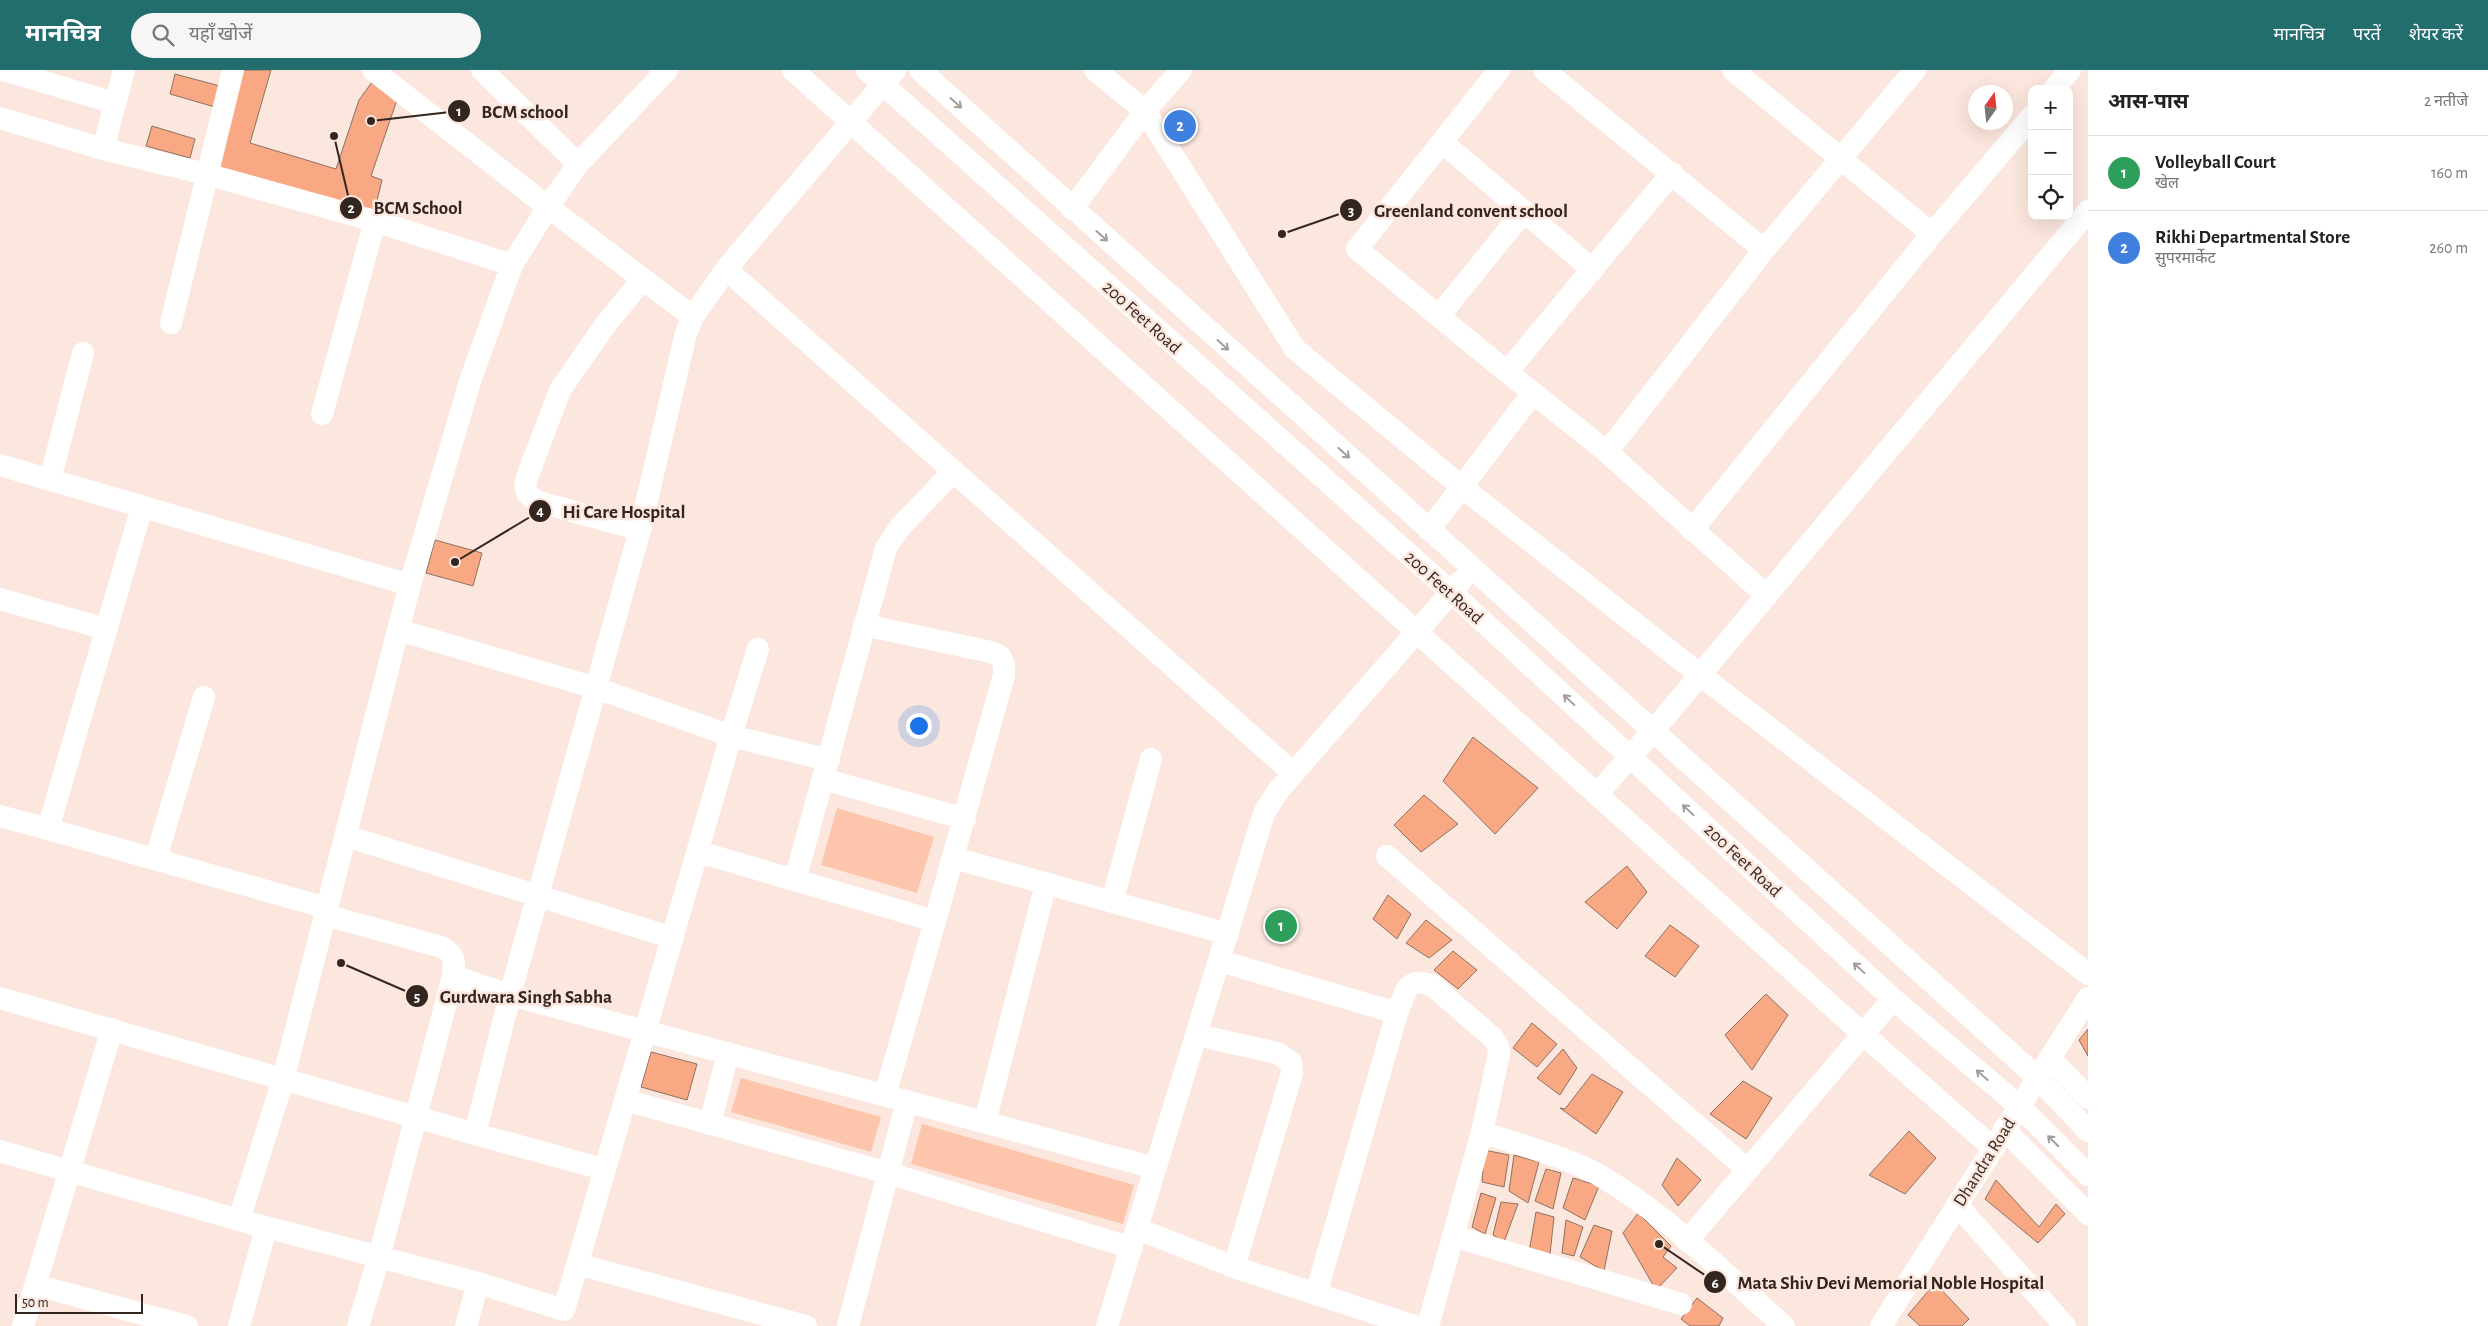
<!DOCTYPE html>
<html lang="hi">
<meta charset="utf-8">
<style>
:root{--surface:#fff;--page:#f6f6f6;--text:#222;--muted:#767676;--line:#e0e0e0;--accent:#226d6e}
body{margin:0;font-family:"Alegreya Sans","Noto Sans Devanagari",sans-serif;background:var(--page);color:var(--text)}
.controls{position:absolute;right:15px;top:15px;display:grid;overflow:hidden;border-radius:10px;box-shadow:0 5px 20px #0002}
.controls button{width:45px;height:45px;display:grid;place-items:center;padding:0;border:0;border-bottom:1px solid var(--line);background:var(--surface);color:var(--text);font:25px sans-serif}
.compass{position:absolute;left:1968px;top:15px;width:45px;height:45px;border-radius:50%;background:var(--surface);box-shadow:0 5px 20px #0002;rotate:15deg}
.scale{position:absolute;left:15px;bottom:12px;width:128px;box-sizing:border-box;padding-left:5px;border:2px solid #332620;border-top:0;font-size:14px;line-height:18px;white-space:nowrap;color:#332620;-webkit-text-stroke:4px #fce7de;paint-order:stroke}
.you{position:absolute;left:918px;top:655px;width:18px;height:18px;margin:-12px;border:4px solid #fff;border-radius:50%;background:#1a73e8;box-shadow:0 0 0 8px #1a73e833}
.badge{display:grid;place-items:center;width:32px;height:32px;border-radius:50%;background:var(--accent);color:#fff;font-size:16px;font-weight:700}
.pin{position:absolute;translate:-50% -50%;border:2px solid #fff;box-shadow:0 1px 5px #0006}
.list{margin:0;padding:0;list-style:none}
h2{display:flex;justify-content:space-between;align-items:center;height:65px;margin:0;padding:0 20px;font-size:21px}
h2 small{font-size:16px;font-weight:400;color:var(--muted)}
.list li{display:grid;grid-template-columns:32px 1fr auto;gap:15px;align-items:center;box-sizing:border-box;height:75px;padding:0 20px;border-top:1px solid var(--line)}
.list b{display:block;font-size:19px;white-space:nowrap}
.list p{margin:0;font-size:16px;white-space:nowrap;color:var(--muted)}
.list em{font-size:16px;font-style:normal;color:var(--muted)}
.icon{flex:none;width:28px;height:28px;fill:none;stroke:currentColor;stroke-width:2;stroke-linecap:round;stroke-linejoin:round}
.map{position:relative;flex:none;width:2088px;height:1256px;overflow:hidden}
header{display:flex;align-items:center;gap:30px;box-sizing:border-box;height:70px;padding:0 25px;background:var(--accent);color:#fff}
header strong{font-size:24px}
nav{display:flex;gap:28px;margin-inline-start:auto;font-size:18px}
.search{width:350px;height:45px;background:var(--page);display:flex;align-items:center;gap:12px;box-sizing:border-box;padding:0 18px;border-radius:28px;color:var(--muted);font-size:19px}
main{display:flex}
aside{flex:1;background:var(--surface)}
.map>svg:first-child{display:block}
.green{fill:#fdc5ab}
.building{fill:#f8a983;stroke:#8e7163}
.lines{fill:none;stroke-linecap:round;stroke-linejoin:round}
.minor{stroke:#fff;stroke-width:22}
.oneway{stroke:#a39d9b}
.labels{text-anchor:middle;stroke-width:5;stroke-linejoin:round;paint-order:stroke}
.street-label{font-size:18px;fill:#332620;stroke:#fce7de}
.leader{fill:none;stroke:#332620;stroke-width:2}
.callout-dot{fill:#332620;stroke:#fce7de;stroke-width:2}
.mark-label{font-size:15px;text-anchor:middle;font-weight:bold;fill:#fff}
.callout-label{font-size:19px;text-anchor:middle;font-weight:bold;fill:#332620;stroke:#fce7de;stroke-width:5;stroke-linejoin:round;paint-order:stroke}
</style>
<header>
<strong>मानचित्र</strong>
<div class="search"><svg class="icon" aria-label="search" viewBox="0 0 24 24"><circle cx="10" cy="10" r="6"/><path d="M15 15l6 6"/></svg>यहाँ खोजें</div>
<nav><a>मानचित्र</a><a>परतें</a><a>शेयर करें</a></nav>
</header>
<main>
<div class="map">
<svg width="2088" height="1256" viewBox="0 0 2088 1256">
<rect width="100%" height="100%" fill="#fce7de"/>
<!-- green -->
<path class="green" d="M837 738 934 767 917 823 821 795Z
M741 1008 881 1047 871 1082 731 1042Z
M922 1054 1134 1115 1123 1154 911 1094Z"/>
<!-- building -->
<path class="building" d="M241 0H271L250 73 336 99 359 30 375 8 398 27 371 106 382 110 374 143 212 98Z
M175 4 220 16 215 37 170 24Z
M152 56 195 69 190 88 146 76Z
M435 470 482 483 473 516 426 503Z
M1473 667 1538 718 1495 764 1443 711Z
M1424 725 1458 754 1421 782 1394 755Z
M1627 796 1647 822 1617 859 1585 832Z
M1388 825 1411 844 1397 869 1373 849Z
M1426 850 1452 870 1429 888 1406 873Z
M1670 855 1699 876 1675 907 1645 886Z
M1453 881 1477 900 1458 919 1434 900Z
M1766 924 1788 945 1752 1000 1725 965Z
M1532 953 1557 974 1537 997 1513 978Z
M2088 959V986L2079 970Z
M1563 979 1577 998 1560 1025 1537 1008Z
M651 982 697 994 687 1030 641 1017Z
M1592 1004 1623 1022 1596 1064 1560 1038 1565 1039Z
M1743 1011 1772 1028 1746 1069 1710 1044Z
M1909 1061 1936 1088 1905 1124 1869 1105Z
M1484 1080 1509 1085 1504 1117 1482 1112Z
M1514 1085 1539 1092 1528 1133 1509 1121Z
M1677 1088 1701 1110 1678 1136 1662 1115Z
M1546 1099 1561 1103 1553 1139 1535 1131Z
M1573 1108 1599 1116 1585 1150 1563 1138Z
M1996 1110 2039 1157 2056 1134 2065 1144 2038 1173 1985 1129Z
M1481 1123 1496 1128 1485 1164 1472 1157Z
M1501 1132 1518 1134 1504 1172 1493 1165Z
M1536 1142 1554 1147 1550 1184 1529 1182Z
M1638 1143 1671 1176 1663 1187 1677 1198 1656 1220 1623 1163Z
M1566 1150 1583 1157 1574 1186 1562 1183Z
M1594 1155 1612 1161 1604 1201 1580 1187Z
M1935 1213 1969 1249 1962 1256H1920L1908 1245Z
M1697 1228 1723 1248 1719 1256H1690L1681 1249Z"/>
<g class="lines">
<!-- minor -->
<path class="minor" d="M3 0 115 33
M373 0 548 137 512 195 471 308 410 515
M482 0 578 94
M667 0 578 94 548 137 693 247 726 199 895 0
M793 0 1864 965 1992 1077
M867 0 1451 522 1893 929 2019 1036 2088 1105
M920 0 2038 1008 2088 1061
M1095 0 1145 41 1295 279 1462 417 1699 604 2088 904
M1499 0 1357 179 1507 302 1672 103
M1544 0 1764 180 1915 0
M1733 0 1932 164
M2054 19 2070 0
M0 48 103 79 206 104 375 151 512 195
M1442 72 1593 200
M103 79 124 0
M1072 139 1145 41 1181 0
M1764 180 1607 382 1767 526
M726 199 1293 703
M1439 246 1524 141
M171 253 233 0
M1507 302 1607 382
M322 344 375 151
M0 395 410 515 398 560 596 618 731 666 564 1240 478 1213 466 1256
M50 410 83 283
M142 437 48 759 327 838
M640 460 539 432C528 426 524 423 526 410L560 320 606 254 642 210
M1429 460 1533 323
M1692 460 1932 164 2032 46
M0 529 106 559
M398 560 283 1010 239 1150 478 1213
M758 579 731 666 829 690
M823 709 965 749
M1597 724 1654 660 2088 141
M0 746 48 759
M346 766 673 868
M699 782 935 851 1004 605V595L1000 586 991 582 864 555
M1387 786 1748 1100
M156 788 204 627
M954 788 1228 864
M795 810 886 478 900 457 954 401
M1112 832 1151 689
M325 845 442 877C455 885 455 891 453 906L379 1187 358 1256
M1220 891 1397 943 1316 1224
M453 906 510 925 1155 1098
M0 928 475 1064
M1397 943C1406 923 1406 905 1433 916L1493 968 1498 976 1499 984 1482 1062 1428 1256
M1197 965 1277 983 1291 992 1292 1003 1234 1197
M2050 988 2088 1028
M885 1025 935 851
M625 1030 888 1103 1132 1178
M985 1052 1046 813
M710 1054 728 983
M2004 1059 2088 1144
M1482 1062C1521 1076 1566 1086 1602 1107 1665 1143 1729 1208 1784 1256
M0 1081 239 1150
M603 1099 475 1064 510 925 640 460 686 263 693 247
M1957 1135 2065 1256
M1138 1159 1234 1197 1414 1256
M1453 1166 1681 1234
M1687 1171 1893 929
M577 1194 806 1256
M36 1215 187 1256
M23 1256 112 959
M239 1256 266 1158
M848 1256 907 1031
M1107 1256 1264 743 1278 721 1461 511
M1881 1256 2088 928"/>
</g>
<!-- one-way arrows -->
<defs><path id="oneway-shaft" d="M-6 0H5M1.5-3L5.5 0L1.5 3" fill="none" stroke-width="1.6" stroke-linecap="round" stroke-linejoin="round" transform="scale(1.25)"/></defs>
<g class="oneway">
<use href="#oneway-shaft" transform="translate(956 33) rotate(42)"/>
<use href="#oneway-shaft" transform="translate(1102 166) rotate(42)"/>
<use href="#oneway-shaft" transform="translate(1223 275) rotate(42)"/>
<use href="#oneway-shaft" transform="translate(1344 383) rotate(42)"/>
<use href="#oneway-shaft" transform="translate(1569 630) rotate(-137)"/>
<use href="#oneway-shaft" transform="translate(1688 740) rotate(-137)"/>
<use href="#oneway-shaft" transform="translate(1859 898) rotate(-137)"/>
<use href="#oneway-shaft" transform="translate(1982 1005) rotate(-139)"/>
<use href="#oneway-shaft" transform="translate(2053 1071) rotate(-135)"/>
</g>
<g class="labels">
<!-- street labels -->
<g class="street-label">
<text transform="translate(1142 247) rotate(42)" y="6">200 Feet Road</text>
<text transform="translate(1444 517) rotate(42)" y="6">200 Feet Road</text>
<text transform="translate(1743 790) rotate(43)" y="6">200 Feet Road</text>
<text transform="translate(1984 1092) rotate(-58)" y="6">Dhandra Road</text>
</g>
</g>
<!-- callouts -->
<path class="leader" d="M371 51L459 41M334 66L351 138M1282 164L1351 140M455 492L540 441M341 893L417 926M1659 1174L1715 1212"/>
<g class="callout-dot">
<circle cx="371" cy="51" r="5"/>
<circle cx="334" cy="66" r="5"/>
<circle cx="1282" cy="164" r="5"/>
<circle cx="455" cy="492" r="5"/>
<circle cx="341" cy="893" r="5"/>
<circle cx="1659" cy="1174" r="5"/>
<circle cx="459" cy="41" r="12"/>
<circle cx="351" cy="138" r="12"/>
<circle cx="1351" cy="140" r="12"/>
<circle cx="540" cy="441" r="12"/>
<circle cx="417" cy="926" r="12"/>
<circle cx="1715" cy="1212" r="12"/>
</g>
<g class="mark-label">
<text x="459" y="46">1</text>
<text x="351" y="143">2</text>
<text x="1351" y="146">3</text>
<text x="540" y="446">4</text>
<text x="417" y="932">5</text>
<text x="1715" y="1218">6</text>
</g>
<g class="callout-label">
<text x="525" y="48">BCM school</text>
<text x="418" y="144">BCM School</text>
<text x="1471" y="147">Greenland convent school</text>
<text x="624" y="448">Hi Care Hospital</text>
<text x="526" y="933">Gurdwara Singh Sabha</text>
<text x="1891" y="1219">Mata Shiv Devi Memorial Noble Hospital</text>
</g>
</svg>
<div class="controls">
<button>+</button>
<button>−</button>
<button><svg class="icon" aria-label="locate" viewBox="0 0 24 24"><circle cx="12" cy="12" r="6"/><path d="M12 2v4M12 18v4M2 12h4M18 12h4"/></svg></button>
</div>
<svg class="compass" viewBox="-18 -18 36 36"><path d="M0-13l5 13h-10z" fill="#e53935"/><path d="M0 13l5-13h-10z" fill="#767676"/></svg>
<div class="scale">50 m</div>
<div class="you"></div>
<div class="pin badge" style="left:1281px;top:856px;background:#2e9e5b">1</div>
<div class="pin badge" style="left:1180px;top:56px;background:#3f7fe0">2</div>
</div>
<aside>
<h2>आस-पास<small>2 नतीजे</small></h2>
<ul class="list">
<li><span class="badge" style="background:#2e9e5b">1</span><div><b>Volleyball Court</b><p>खेल</p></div><em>160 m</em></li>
<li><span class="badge" style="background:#3f7fe0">2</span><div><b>Rikhi Departmental Store</b><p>सुपरमार्केट</p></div><em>260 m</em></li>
</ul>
</aside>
</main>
